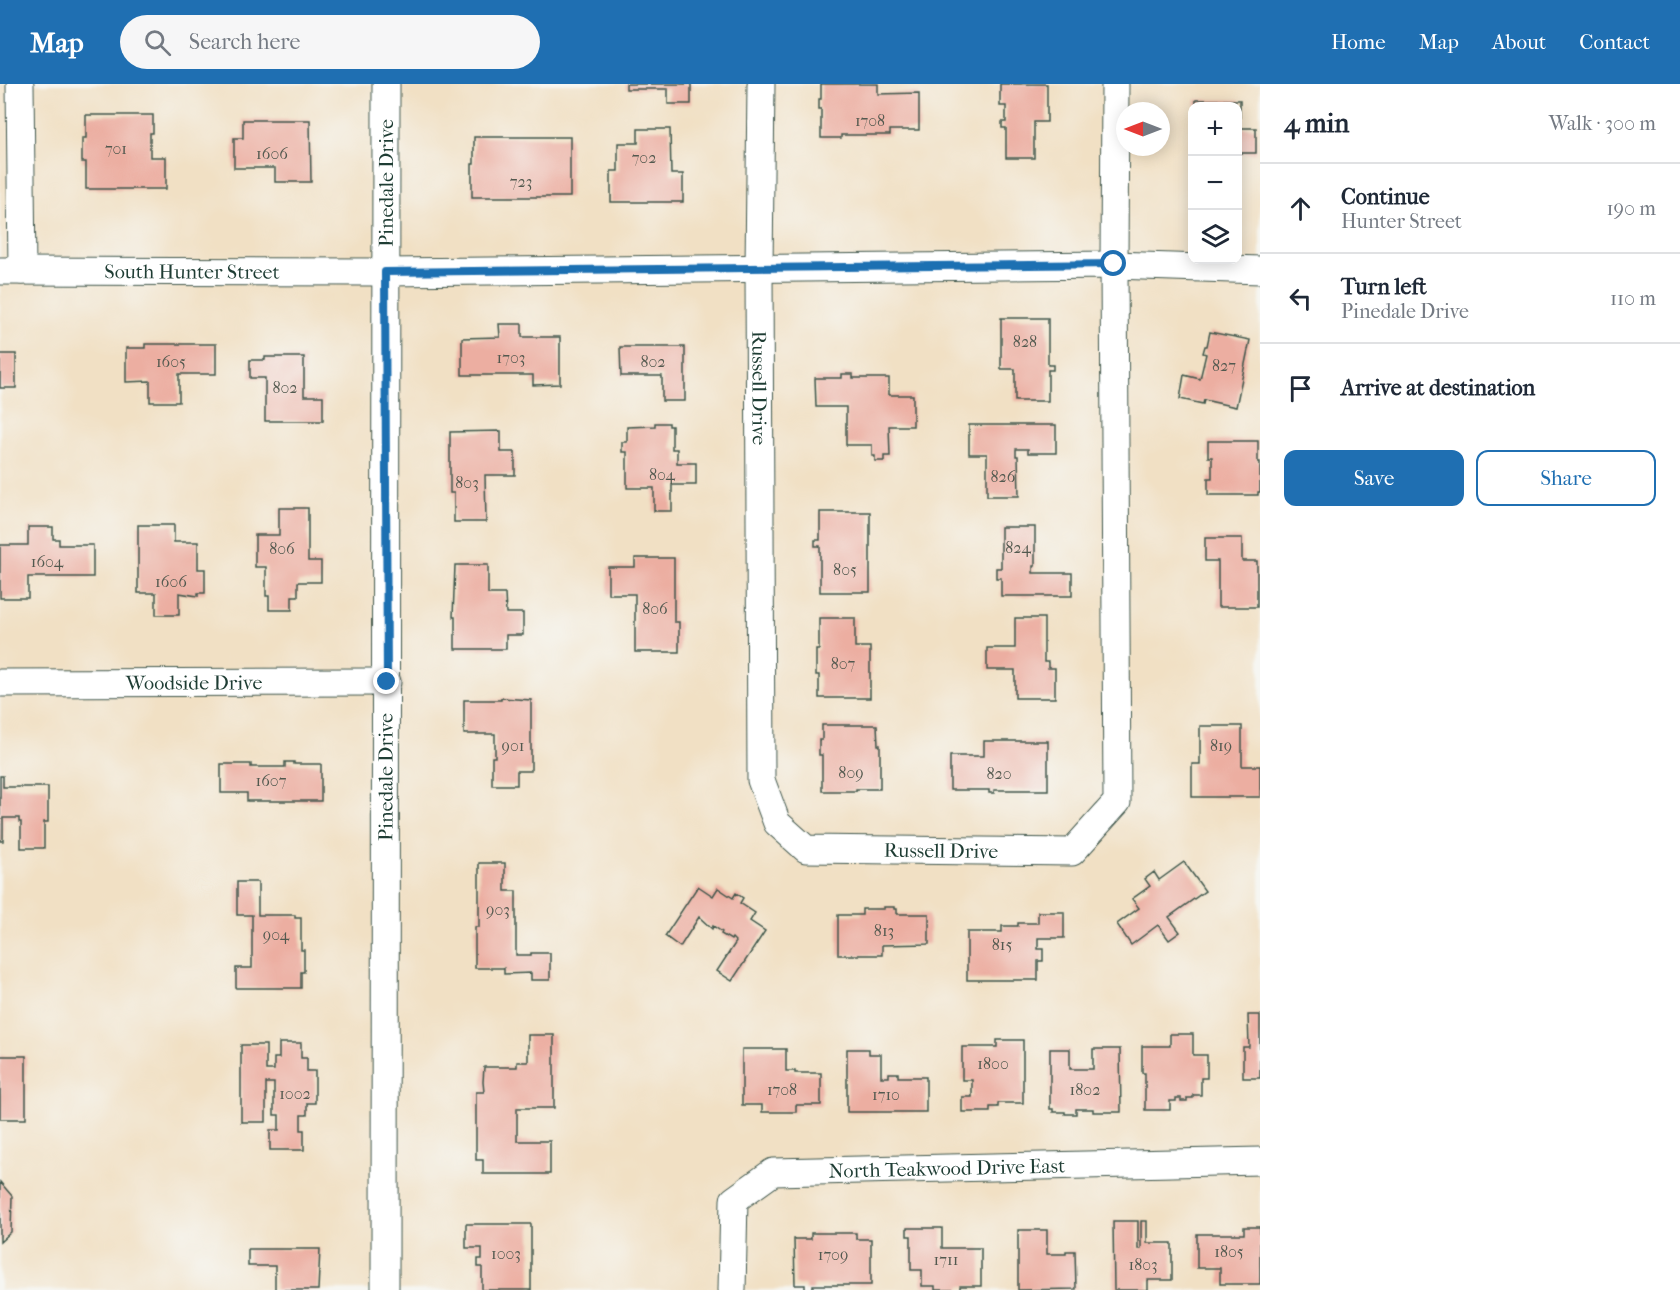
<!DOCTYPE html>
<meta charset="utf-8">
<style>
:root{--surface:#fff;--page:#f6f6f7;--text:#1f2937;--muted:#747a83;--line:#e0e1e3;--accent:#1f6fb2}
body{margin:0;font-family:"IM FELL French Canon",serif;background:var(--page);color:var(--text)}
.controls{position:absolute;right:18px;top:18px;display:grid;overflow:hidden;border-radius:12px;box-shadow:0 3px 15px #0003}
.controls button{width:54px;height:54px;display:grid;place-items:center;padding:0;border:0;border-bottom:2px solid var(--line);background:var(--surface);color:var(--text);font:30px sans-serif}
.compass{position:absolute;left:1116px;top:18px;width:54px;height:54px;border-radius:50%;background:var(--surface);box-shadow:0 3px 15px #0003;rotate:270deg}
.stop{position:absolute;width:18px;height:18px;margin:-14px;border:4px solid #1f6fb2;border-radius:50%;background:#fff}
.stop.end{background:#1f6fb2;border-color:#fff;box-shadow:0 2px 6px #0008}
.list{margin:0;padding:0;list-style:none}
h2{display:flex;justify-content:space-between;align-items:center;height:78px;margin:0;padding:0 24px;font-size:26px}
h2 small{font-size:20px;font-weight:400;color:var(--muted)}
.list li{display:grid;grid-template-columns:39px 1fr auto;gap:18px;align-items:center;box-sizing:border-box;height:90px;padding:0 24px;border-top:2px solid var(--line)}
.list b{display:block;font-size:22px;white-space:nowrap}
.list p{margin:0;font-size:20px;white-space:nowrap;color:var(--muted)}
.list em{font-size:20px;font-style:normal;color:var(--muted)}
.actions{display:flex;gap:12px;padding:18px 24px}
.actions a{flex:1;padding:14px 0;border:2px solid var(--accent);border-radius:12px;text-align:center;font-size:21px;color:var(--accent)}
.actions .main{background:var(--accent);color:#fff}
.icon{flex:none;width:33px;height:33px;fill:none;stroke:currentColor;stroke-width:2;stroke-linecap:round;stroke-linejoin:round}
.map{position:relative;flex:none;width:1260px;height:1206px;overflow:hidden}
header{display:flex;align-items:center;gap:36px;box-sizing:border-box;height:84px;padding:0 30px;background:var(--accent);color:#fff}
header strong{font-size:28px}
nav{display:flex;gap:33px;margin-inline-start:auto;font-size:21px}
.search{width:420px;height:54px;background:var(--page);display:flex;align-items:center;gap:15px;box-sizing:border-box;padding:0 21px;border-radius:33px;color:var(--muted);font-size:22px}
main{display:flex}
aside{flex:1;background:var(--surface)}
.map>svg:first-child{display:block}
.building{fill:#ecaea1}
.lines{fill:none;stroke-linecap:round;stroke-linejoin:round}
.minor-casing{stroke:#3e554a;stroke-width:29}
.minor{stroke:#fff;stroke-width:27}
.route{stroke:#1f6fb2;stroke-width:8}
.labels{text-anchor:middle;stroke-width:5;stroke-linejoin:round;paint-order:stroke}
.number-label{font-size:16px;fill:#52594f}
.street-label{font-size:20px;fill:#1f3d34;stroke:#f6f6f2}
</style>
<header>
<strong>Map</strong>
<div class="search"><svg class="icon" aria-label="search" viewBox="0 0 24 24"><circle cx="10" cy="10" r="6"/><path d="M15 15l6 6"/></svg>Search here</div>
<nav><a>Home</a><a>Map</a><a>About</a><a>Contact</a></nav>
</header>
<main>
<div class="map">
<svg width="1260" height="1206" viewBox="0 0 1260 1206">
<rect width="100%" height="100%" fill="#f6f6f2"/>
<filter id="ink" filterUnits="userSpaceOnUse"><feTurbulence type="fractalNoise" baseFrequency=".0167" numOctaves="2"/><feDisplacementMap in="SourceGraphic" scale="12" xChannelSelector="R" yChannelSelector="G"/><feConvolveMatrix kernelMatrix="1 2 1 2 8 2 1 2 1" color-interpolation-filters="sRGB"/></filter>
<filter id="wash" filterUnits="userSpaceOnUse"><feTurbulence type="fractalNoise" baseFrequency=".008" numOctaves="4" result="noise"/><feDisplacementMap in="SourceGraphic" scale="24" xChannelSelector="R" yChannelSelector="G"/><feGaussianBlur stdDeviation="1.35" result="paint"/><feColorMatrix in="noise" values="0 0 0 0 0 0 0 0 0 0 0 0 0 0 0 0 0 1.4 0 .05"/><feComposite in="paint" operator="in"/></filter>
<g filter="url(#wash)">
<rect width="100%" height="100%" fill="#f1e0c4"/>
<g id="blocks">
<!-- building -->
<path class="building" d="M626 0H691V20H668V5H626Z
M821 0H878V10L919 9V46H890V51H841V54H821V25H819V15H821Z
M1000 0H1047V38H1034V74H1006V44H1002V38H1006V22H1000Z
M1196 16H1240V36H1238V22H1196Z
M86 31H153V49H150V73H166V105H86V78H82V54H86Z
M243 36H310L311 98H275V84H234V54H243Z
M1238 44H1256V69H1238Z
M638 45H670L671 90H683V118H611V87H618V59H638Z
M474 53H570V113H472V80H474Z
M1001 234H1048V281H1053V286H1048V317H1015V285H1001Z
M499 240H522V253H560V300L533 301V291H462V254L500 253Z
M1210 248 1250 256 1236 323 1204 316 1203 320 1180 315 1184 291 1200 295 1206 270 1203 269 1205 262H1207Z
M145 260H216V290H179V318H150V297L126 298V264H145Z
M620 263H685V317H662V292H621Z
M0 270H16V304H0Z
M265 273H304V312H323V337H265V294H250V276H265Z
M842 290H853V294H889V311H913V342H889L890 372H884V377H875V372H872V361H846V323H816L815 294H842Z
M655 339H669V342H672V365H677V379H696V401H672V427H654V404H627V368H622V358H627V343L655 342Z
M969 341H1056V369H1028V365H1016V372H1018L1019 412H987V370H969Z
M501 347V368H515V391H485L486 438H454V409H450V348Z
M1208 357H1258V378H1260V408H1258V411H1208V394H1212V373H1208Z
M279 424H308V477H321V498H298V512H292V526H269V512H266V483H255V451H279Z
M820 428H870V508H820V462H815V456H820Z
M138 441H174V458H198V485H205V509H198V512L179 509V531H156V509H138Z
M28 443H53V455H59V461H93V493H28V514H0V461H28Z
M1001 443H1035V482H1033V489H1072V512H1001V494H996V484H1001Z
M1205 454H1242V477H1257V523H1218V477H1205Z
M635 474H674V538H679V568H635V510H608V483H635Z
M455 481H488V510H505L506 529H523V551H506V565H455V533H453Z
M819 534H855V563H870V614H819V591H816V566H819Z
M1015 534H1044V578H1048V584H1055V614H1015V586H987V564H1015Z
M501 614 531 616V687H517V701H492V673H495V650H464V616H501Z
M822 641H877L878 661H880V705H856V707H822V671H819V656H822Z
M1200 642H1242V682H1260V713H1192V680H1200Z
M984 657H1048V706H994V709H989V706H950V672H984Z
M285 678H294V680H321V717H247V709H221V680H251V683H285Z
M0 692H3V703H48V738H44V764H21V738H19V734H3V757H0Z
M1184 778 1205 807 1169 833 1180 848 1169 856 1158 841 1131 861 1117 840 1139 824 1132 815 1150 802 1145 795 1154 788 1159 796Z
M479 779H505V807H516V871H531V869H550V896H531V889L504 890V884H475V843H479Z
M237 798H258V831H295V834H301V866H304V888H301V904H236V884H252V831H237Z
M698 802 713 812 718 804 733 814 736 809 743 814 740 819 755 829 750 837 765 847 732 897 717 887 736 858 732 854 731 856 721 850 722 848 713 842 712 845 699 833 680 863 665 852Z
M884 823H894V825H897V830H929V860L882 861V871H838V831H862V825H884Z
M1038 828H1064V854H1038V865H1043V877H1038V896H967V848H1002V842H1018V839H1038Z
M1248 931H1260V994H1243V963H1249Z
M1170 950H1193V971H1207V994H1201V1011H1193V1014H1187V1017H1181V1014H1176V1017H1170V1026H1145V989H1142V962H1170Z
M528 951H554V1024H517V1057H550V1090H483V1076H476V1008H484L483 998 484 983H517V978H528Z
M997 956H1023V1019H998V1023H990V1028H962V1013H972V996H962V963H997Z
M279 959H301V974H307V987H315V1019H307V1031H301V1046H304V1066H270V1046H279V1031H274V999H266V1038H241V961H266V986H274V974H279Z
M742 965H786V987H795V989H821V1021H796V1028H762V1021H742Z
M847 965H869V970H881V993H889V989H898V993H926V1028H847Z
M1050 965H1070V985H1093V965H1120L1121 1028H1093V1025H1076V1030H1065V1028H1053V1025H1050Z
M0 972H26V1035H0Z
M0 1098 12 1112 11 1148 0 1158Z
M1113 1137H1138V1165H1141V1137H1147V1159H1172V1196H1148V1206H1114Z
M466 1140H531V1206H482V1183H478V1175H482V1164H466Z
M1244 1143H1260V1200H1220V1184H1197V1150H1244Z
M907 1144H942V1164H981V1202H960V1206H935V1202H922V1186H911V1152H907Z
M1018 1146H1047V1170H1066V1167H1075L1076 1205 1018 1206Z
M811 1149H856V1155H871V1201H813V1206H805V1201H795L794 1155H811Z
M248 1165H320L318 1206H275V1182H248Z"/>
</g>
</g>
<g filter="url(#ink)">
<use href="#blocks" fill-opacity="0" stroke="#3e554a" stroke-width="1.5"/>
<g class="lines">
<defs>
<g id="minor">
<path d="M20 0 22 187"/>
<path id="s1" d="M761 0 759 184 761 696 777 739 806 765 1072 768 1117 718 1114 181 1115 0"/>
<path id="s2" d="M0 187 385 188 1114 181 1260 186"/>
<path id="s3" d="M0 599 387 598"/>
<path id="s4" d="M385 1206 386 0"/>
<path id="s5" d="M732 1206 734 1116 773 1088 1260 1077"/>
</g>
</defs>
<!-- minor casing -->
<use href="#minor" class="minor-casing"/>
<!-- minor -->
<use href="#minor" class="minor"/>
</g>
</g>
<g class="lines" filter="url(#ink)">
<!-- route -->
<path class="route" d="M387 598 385 188 1114 180"/>
</g>
<g class="labels">
<!-- number labels -->
<g class="number-label">
<text x="870" y="42">1708</text>
<text x="116" y="70">701</text>
<text x="272" y="75">1606</text>
<text x="644" y="79">702</text>
<text x="521" y="103">723</text>
<text x="1025" y="263">828</text>
<text x="511" y="279">1703</text>
<text x="171" y="283">1605</text>
<text x="653" y="283">802</text>
<text x="1224" y="287">827</text>
<text x="285" y="309">802</text>
<text x="662" y="396">804</text>
<text x="1003" y="398">826</text>
<text x="467" y="404">803</text>
<text x="1018" y="469">824</text>
<text x="282" y="470">806</text>
<text x="47" y="483">1604</text>
<text x="845" y="491">805</text>
<text x="171" y="503">1606</text>
<text x="655" y="530">806</text>
<text x="843" y="585">807</text>
<text x="513" y="667">901</text>
<text x="1221" y="667">819</text>
<text x="851" y="694">809</text>
<text x="999" y="695">820</text>
<text x="271" y="702">1607</text>
<text x="498" y="831">903</text>
<text x="884" y="852">813</text>
<text x="276" y="856">904</text>
<text x="1002" y="866">815</text>
<text x="993" y="985">1800</text>
<text x="782" y="1011">1708</text>
<text x="1085" y="1011">1802</text>
<text x="295" y="1015">1002</text>
<text x="886" y="1016">1710</text>
<text x="1229" y="1173">1805</text>
<text x="506" y="1175">1003</text>
<text x="833" y="1176">1709</text>
<text x="946" y="1181">1711</text>
<text x="1143" y="1186">1803</text>
</g>
<!-- street labels -->
<g class="street-label">
<text dy="7" stroke="none"><textPath href="#s4" startOffset="1107">Pinedale Drive</textPath></text>
<text dy="7" stroke="none"><textPath href="#s2" startOffset="192">South Hunter Street</textPath></text>
<text dy="7" stroke="none"><textPath href="#s1" startOffset="304">Russell Drive</textPath></text>
<text dy="7" stroke="none"><textPath href="#s3" startOffset="194">Woodside Drive</textPath></text>
<text dy="7" stroke="none"><textPath href="#s4" startOffset="513">Pinedale Drive</textPath></text>
<text dy="7" stroke="none"><textPath href="#s1" startOffset="916">Russell Drive</textPath></text>
<text dy="7" stroke="none"><textPath href="#s5" startOffset="312">North Teakwood Drive East</textPath></text>
</g>
</g>
</svg>
<div class="controls">
<button>+</button>
<button>−</button>
<button><svg class="icon" aria-label="layers" viewBox="0 0 24 24"><path d="M12 4l9 5-9 5-9-5zM3 14l9 5 9-5"/></svg></button>
</div>
<svg class="compass" viewBox="-18 -18 36 36"><path d="M0-13l5 13h-10z" fill="#e53935"/><path d="M0 13l5-13h-10z" fill="#747a83"/></svg>
<div class="stop" style="left:1114px;top:180px"></div>
<div class="stop end" style="left:387px;top:598px"></div>
</div>
<aside>
<h2>4 min<small>Walk · 300 m</small></h2>
<ul class="list">
<li><svg class="icon" aria-label="ahead" viewBox="0 0 24 24"><path d="M12 20V5M6 11l6-6 6 6"/></svg><div><b>Continue</b><p>Hunter Street</p></div><em>190 m</em></li>
<li><svg class="icon" aria-label="left" viewBox="0 0 24 24"><path d="M17 20v-9H6M10 6l-5 5 5 5"/></svg><div><b>Turn left</b><p>Pinedale Drive</p></div><em>110 m</em></li>
<li><svg class="icon" aria-label="arrive" viewBox="0 0 24 24"><path d="M6 21V4h12l-3 4 3 4H6"/></svg><div><b>Arrive at destination</b></div></li>
</ul>
<div class="actions"><a class="main">Save</a><a>Share</a></div>
</aside>
</main>
